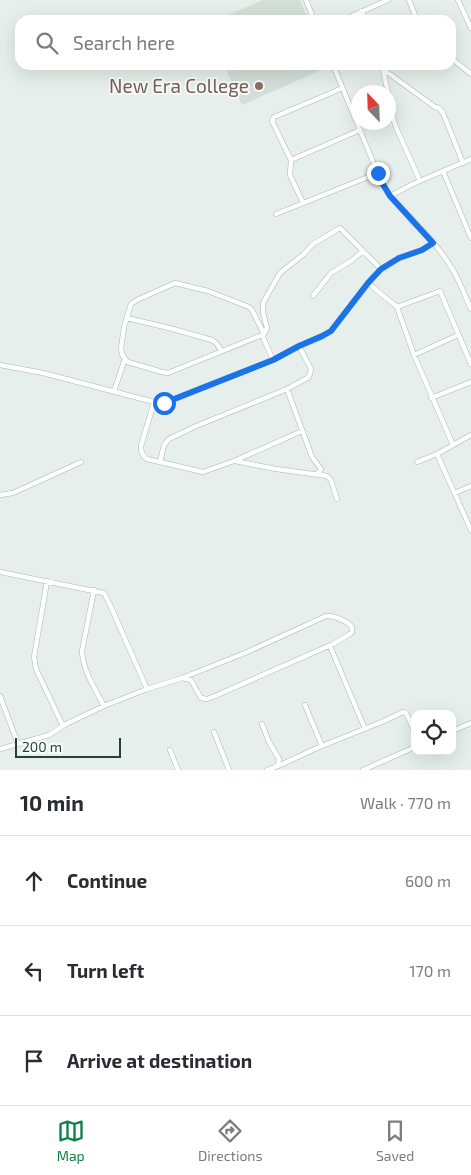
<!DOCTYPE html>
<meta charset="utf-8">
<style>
:root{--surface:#fff;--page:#f2f2f3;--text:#2b2b33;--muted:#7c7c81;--line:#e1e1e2;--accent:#0b8043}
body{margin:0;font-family:"Exo 2",sans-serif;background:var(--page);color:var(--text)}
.controls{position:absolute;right:15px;bottom:15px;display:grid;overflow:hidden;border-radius:10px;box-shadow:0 5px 20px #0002}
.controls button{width:45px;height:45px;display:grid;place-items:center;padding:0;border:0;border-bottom:1px solid var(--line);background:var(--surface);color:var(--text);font:25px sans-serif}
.compass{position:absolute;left:351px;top:85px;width:45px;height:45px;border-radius:50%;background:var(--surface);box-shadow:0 5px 20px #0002;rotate:337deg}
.scale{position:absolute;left:15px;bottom:12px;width:106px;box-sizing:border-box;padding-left:5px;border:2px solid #24423a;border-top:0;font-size:14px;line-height:18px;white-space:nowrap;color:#24423a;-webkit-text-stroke:4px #f7fbf9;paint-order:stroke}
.stop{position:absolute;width:15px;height:15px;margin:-11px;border:4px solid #1a73e8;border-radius:50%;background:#fff}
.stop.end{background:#1a73e8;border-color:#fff;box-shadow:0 1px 5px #0008}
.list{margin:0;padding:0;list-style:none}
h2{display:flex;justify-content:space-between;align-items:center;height:65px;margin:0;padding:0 20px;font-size:21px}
h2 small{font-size:16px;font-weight:400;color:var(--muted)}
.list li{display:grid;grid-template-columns:32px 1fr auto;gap:15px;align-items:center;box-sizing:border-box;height:90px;padding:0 20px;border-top:1px solid var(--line)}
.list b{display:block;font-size:19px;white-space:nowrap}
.list em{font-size:16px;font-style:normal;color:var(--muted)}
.icon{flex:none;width:28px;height:28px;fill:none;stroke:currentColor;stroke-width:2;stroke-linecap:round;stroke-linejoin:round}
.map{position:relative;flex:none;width:471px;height:770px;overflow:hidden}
.search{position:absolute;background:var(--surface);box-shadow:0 5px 20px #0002;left:15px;right:15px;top:15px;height:55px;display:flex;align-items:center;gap:12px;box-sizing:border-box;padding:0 18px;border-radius:15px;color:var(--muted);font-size:19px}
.sheet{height:335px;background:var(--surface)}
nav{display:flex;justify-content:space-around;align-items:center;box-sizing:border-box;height:70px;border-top:1px solid var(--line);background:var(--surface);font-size:14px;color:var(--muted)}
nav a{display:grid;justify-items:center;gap:2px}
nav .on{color:var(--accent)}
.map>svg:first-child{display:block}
.built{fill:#d4dfda}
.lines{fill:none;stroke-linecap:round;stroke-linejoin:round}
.minor-casing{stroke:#a8b8b2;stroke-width:5.5}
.minor{stroke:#fff;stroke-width:4.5}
.route{stroke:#1a73e8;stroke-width:6}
.education-dot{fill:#8d6e63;stroke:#f7fbf9;stroke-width:2}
.labels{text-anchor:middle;stroke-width:4;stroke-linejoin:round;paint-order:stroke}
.education-label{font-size:19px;fill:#785e54;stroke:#f7fbf9;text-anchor:end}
</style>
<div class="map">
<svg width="471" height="770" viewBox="0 0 471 770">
<rect width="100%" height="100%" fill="#e6efeb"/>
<!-- built -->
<path class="built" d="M263 0H300L308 20H216Z
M224 65H327L328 67 242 105Z"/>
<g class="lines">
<defs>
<path id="minor" d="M306 0 314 20
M409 0 417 20
M458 0 471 28
M362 11 365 20
M343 20 388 0
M451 58 471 74
M333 65 381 181 390 196C412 219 437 243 453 270 460 282 465 296 471 309
M382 65 395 125 420 181
M384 70 435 107 439 108 443 113 463 163
M291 160 360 130
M443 171 471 238
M390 196 415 183 471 159
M303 203 290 175 291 160 272 121 274 117 331 93 342 88
M276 214 378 173
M368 283 397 307 414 355 453 445
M313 296 331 273 351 261 363 251
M397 307 440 291 471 364
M127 318 169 328 212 340 216 343 222 351
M264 334 267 328 263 312V303L280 273 304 254 313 244 340 228 381 269
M262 335 168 373 162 372 128 362 125 359 122 354 121 349 124 327 131 304 137 300 175 283 208 291 249 307 252 310 264 334 262 335 273 360
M414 355 458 335
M0 365 43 373 154 402H167L273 360 299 346 322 337 331 331 368 283 379 271 399 258 422 250 433 243
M287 389 312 457 321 469 320 471 316 474
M114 391 125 359
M431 398 471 382
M154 402 141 446C141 452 142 455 147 459L203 472 234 461 302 431
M437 454 471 530
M235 461 276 469 327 476 331 480 337 499
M160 462 164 445 169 439 194 427 287 389 309 377 311 369 299 346
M417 462 437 454 471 435
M455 493 471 486
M0 495 13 493 81 462
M0 572 104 593 111 607 147 689
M47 581 34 657 36 669 63 726
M94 590 82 651C83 671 95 689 104 706
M330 646 365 729
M0 696 18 744
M305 705 322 746
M262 724 269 742 279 759 278 766
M452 731 471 723
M214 732 229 770
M0 749 49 735 66 724 104 706 147 689 182 678 191 680 201 698 207 699 215 696 333 644 350 634 352 632V627C347 621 334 615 326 616L245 653 182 678
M170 750 178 770
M267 770 278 766 317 748 384 721 403 712 406 713 415 732
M363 770 415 747"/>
</defs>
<!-- minor casing -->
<use href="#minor" class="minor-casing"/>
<!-- minor -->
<use href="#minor" class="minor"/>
</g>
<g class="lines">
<!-- route -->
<path class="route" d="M164 403 273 360 299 346 322 336 331 331 368 283 381 269 399 258 422 250 433 243 390 196 381 181 378 173"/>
</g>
<!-- markers -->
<circle class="education-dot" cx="259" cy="86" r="5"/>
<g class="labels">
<!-- education labels -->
<g class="education-label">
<text x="249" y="93">New Era College</text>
</g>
</g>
</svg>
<div class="controls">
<button><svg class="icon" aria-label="locate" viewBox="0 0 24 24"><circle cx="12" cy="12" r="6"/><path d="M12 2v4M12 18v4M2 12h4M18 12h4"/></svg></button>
</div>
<svg class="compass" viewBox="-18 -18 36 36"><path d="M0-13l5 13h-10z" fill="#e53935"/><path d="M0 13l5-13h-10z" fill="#7c7c81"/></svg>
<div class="scale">200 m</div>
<div class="stop" style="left:164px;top:403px"></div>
<div class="stop end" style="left:378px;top:173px"></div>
<div class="search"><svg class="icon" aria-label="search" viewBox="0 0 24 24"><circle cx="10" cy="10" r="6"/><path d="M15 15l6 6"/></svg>Search here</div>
</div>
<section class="sheet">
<h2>10 min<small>Walk · 770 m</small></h2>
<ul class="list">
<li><svg class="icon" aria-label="ahead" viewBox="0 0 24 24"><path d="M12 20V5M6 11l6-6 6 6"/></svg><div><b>Continue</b></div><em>600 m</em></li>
<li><svg class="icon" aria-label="left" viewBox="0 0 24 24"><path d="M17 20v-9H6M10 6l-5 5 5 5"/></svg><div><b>Turn left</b></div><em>170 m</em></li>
<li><svg class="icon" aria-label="arrive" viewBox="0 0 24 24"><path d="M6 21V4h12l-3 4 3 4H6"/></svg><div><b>Arrive at destination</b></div></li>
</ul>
</section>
<nav>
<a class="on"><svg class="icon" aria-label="map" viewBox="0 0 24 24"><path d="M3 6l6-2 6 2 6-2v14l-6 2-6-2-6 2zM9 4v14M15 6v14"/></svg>Map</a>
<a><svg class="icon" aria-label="directions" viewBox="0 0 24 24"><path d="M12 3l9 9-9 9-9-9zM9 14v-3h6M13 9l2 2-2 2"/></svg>Directions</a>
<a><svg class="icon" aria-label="saved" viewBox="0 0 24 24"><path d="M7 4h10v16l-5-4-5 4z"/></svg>Saved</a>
</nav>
